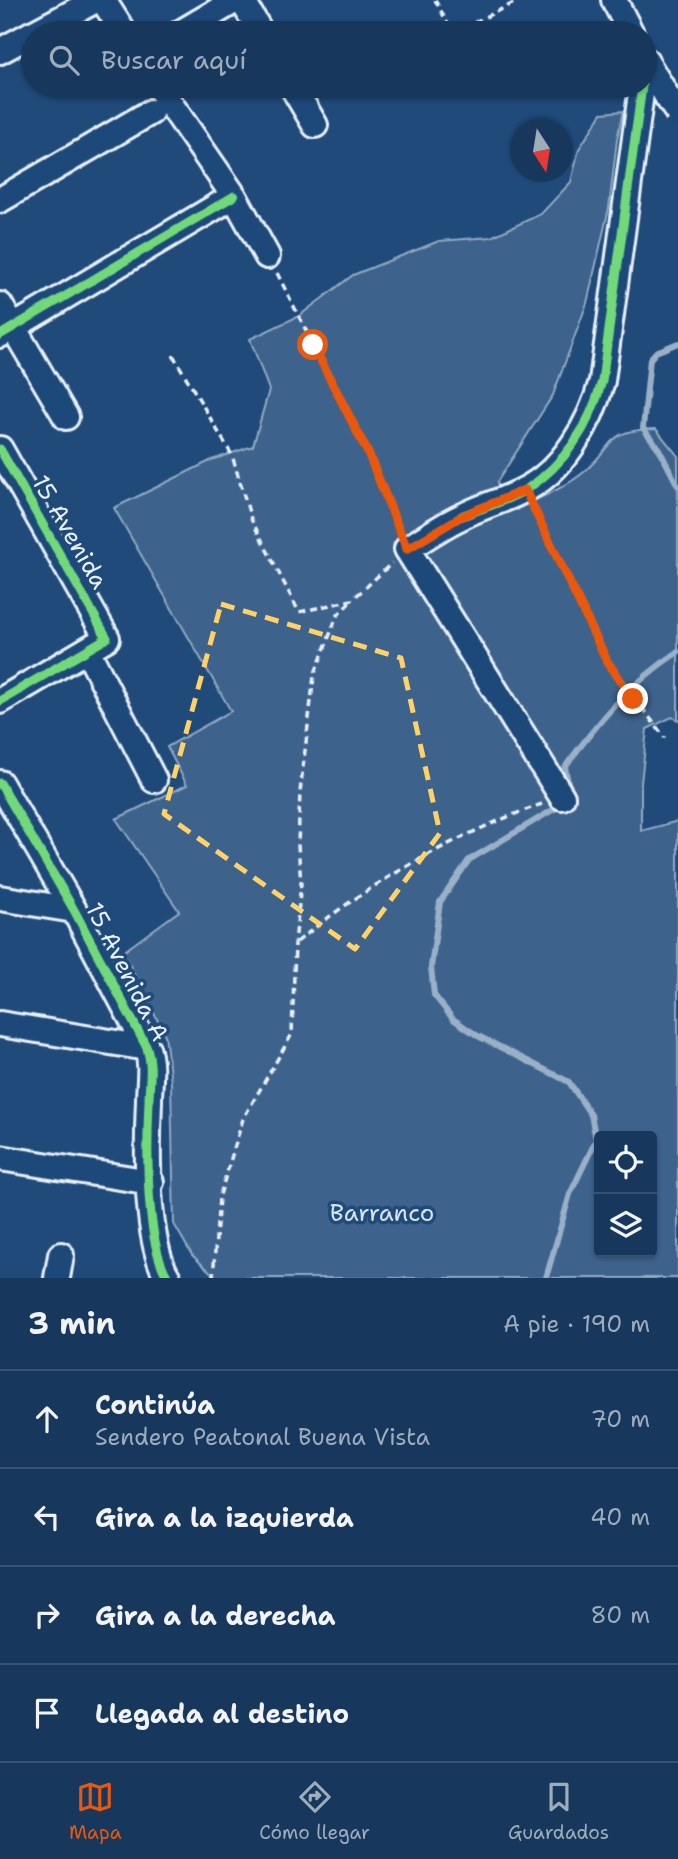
<!DOCTYPE html>
<html lang="es">
<meta charset="utf-8">
<style>
:root{--surface:#17385c;--page:#203f62;--text:#f1f3f6;--muted:#9eacbb;--line:#365272;--accent:#ea580c}
body{margin:0;font-family:"Shantell Sans",sans-serif;background:var(--page);color:var(--text)}
.controls{position:absolute;right:21px;bottom:21px;display:grid;overflow:hidden;border-radius:7px;box-shadow:0 2px 5px #0004}
.controls button{width:63px;height:63px;display:grid;place-items:center;padding:0;border:0;border-bottom:2px solid var(--line);background:var(--surface);color:var(--text);font:35px sans-serif}
.compass{position:absolute;left:510px;top:119px;width:63px;height:63px;border-radius:50%;background:var(--surface);box-shadow:0 2px 5px #0004;rotate:168deg}
.stop{position:absolute;width:21px;height:21px;margin:-16px;border:5px solid #ea580c;border-radius:50%;background:#fff}
.stop.end{background:#ea580c;border-color:#fff;box-shadow:0 2px 7px #0008}
.list{margin:0;padding:0;list-style:none}
h2{display:flex;justify-content:space-between;align-items:center;height:91px;margin:0;padding:0 28px;font-size:30px}
h2 small{font-size:23px;font-weight:400;color:var(--muted)}
.list li{display:grid;grid-template-columns:46px 1fr auto;gap:21px;align-items:center;box-sizing:border-box;height:98px;padding:0 28px;border-top:2px solid var(--line)}
.list b{display:block;font-size:26px;white-space:nowrap}
.list p{margin:0;font-size:23px;white-space:nowrap;color:var(--muted)}
.list em{font-size:23px;font-style:normal;color:var(--muted)}
.icon{flex:none;width:38px;height:38px;fill:none;stroke:currentColor;stroke-width:2;stroke-linecap:round;stroke-linejoin:round}
.map{position:relative;flex:none;width:678px;height:1278px;overflow:hidden}
.search{position:absolute;background:var(--surface);box-shadow:0 2px 5px #0004;left:21px;right:21px;top:21px;height:77px;display:flex;align-items:center;gap:18px;box-sizing:border-box;padding:0 24px;border-radius:38px;color:var(--muted);font-size:26px}
.sheet{height:483px;background:var(--surface)}
nav{display:flex;justify-content:space-around;align-items:center;box-sizing:border-box;height:98px;border-top:2px solid var(--line);background:var(--surface);font-size:19px;color:var(--muted)}
nav a{display:grid;justify-items:center;gap:4px}
nav .on{color:var(--accent)}
.map>svg:first-child{display:block}
.green{fill:#3c628c;stroke:#92aac2;stroke-width:2;fill-rule:evenodd}
.lines{fill:none;stroke-linecap:round;stroke-linejoin:round}
.stream{stroke:#9ab0c7;stroke-width:6}
.minor-casing{stroke:#e8f1f8;stroke-width:30}
.path{stroke:#e8f1f8;stroke-width:3.5;stroke-dasharray:7 5;stroke-linecap:butt}
.minor{stroke:#1f4a7a;stroke-width:24}
.minor-bridge-casing{stroke:#e8f1f8;stroke-width:30;stroke-linecap:butt}
.minor-bridge{stroke:#1f4a7a;stroke-width:24}
.cycleway-casing{stroke:#1f4a7a;stroke-width:13}
.cycleway{stroke:#71d979;stroke-width:9}
.route{stroke:#ea580c;stroke-width:9}
.marked{fill:none;stroke:#ffd166;stroke-width:5;stroke-dasharray:14 9;stroke-linejoin:round}
.labels{text-anchor:middle;stroke-width:7;stroke-linejoin:round;paint-order:stroke}
.street-label{font-size:24px;fill:#e8f1f8;stroke:#1f4a7a}
.park-label{font-size:24px;fill:#d7e3ed;stroke:#1f4a7a}
</style>
<div class="map">
<svg width="678" height="1278" viewBox="0 0 678 1278">
<rect width="100%" height="100%" fill="#1f4a7a"/>
<filter id="ink" filterUnits="userSpaceOnUse"><feTurbulence type="fractalNoise" baseFrequency=".0143" numOctaves="2"/><feDisplacementMap in="SourceGraphic" scale="14" xChannelSelector="R" yChannelSelector="G"/><feConvolveMatrix kernelMatrix="1 2 1 2 8 2 1 2 1" color-interpolation-filters="sRGB"/></filter>
<g filter="url(#ink)">
<!-- green -->
<path class="green" d="M623 111 617 139 609 208 587 303 553 395 497 482 504 507 516 510C538 498 565 488 584 472 617 443 605 430 656 429L678 456V720L672 717 647 729 641 783V831L678 821V1278H217L192 1255 174 1224 171 1082 165 1035 123 952 179 911 116 819 187 785 167 747 231 711 114 508 212 460 253 446 269 390 250 339 299 316 353 275 439 241 491 237 541 214 571 182 579 149 602 113ZM599 1136H652V1252H599Z"/>
<g class="lines">
<!-- stream -->
<path class="stream" d="M678 343 656 352 650 359 643 428 659 449 678 486
M570 793 565 767C599 721 629 684 678 652
M546 1278 570 1194 596 1140 591 1115 569 1082 478 1036 453 1019 434 995 431 967 440 902 469 860 561 805"/>
<defs>
<path id="minor" d="M103 0 124 33
M242 0 261 33
M614 0 631 33
M34 33 96 0
M180 33 236 0
M0 51 33 33
M645 60 668 98
M158 86 234 196 267 256
M292 86 315 125
M0 200 151 112
M0 305 66 417
M0 335 234 196
M0 449 107 638 0 701
M87 650 154 780
M0 783 74 910 147 1048C153 1066 149 1083 149 1101 147 1146 145 1242 168 1278
M562 797 407 549C425 538 443 525 463 516 482 506 503 501 522 491 563 472 591 422 602 381L642 86
M0 898 74 910
M0 1024 147 1048
M0 1158 151 1182
M57 1278 61 1255"/>
</defs>
<!-- minor casing -->
<use href="#minor" class="minor-casing"/>
<!-- path -->
<path class="path" d="M435 0 453 33
M453 33 520 0
M277 273 369 455 399 528
M173 355 232 455 251 519 299 612 352 600 392 563
M534 508 607 661 665 738
M297 942C366 885 456 834 542 804
M213 1278 219 1198 243 1119 292 1034 295 944 301 883 298 845 300 792 314 676 337 616 351 601"/>
<!-- minor -->
<use href="#minor" class="minor"/>
<defs>
<path id="minor-bridge" d="M668 98 678 113"/>
</defs>
<!-- minor-bridge casing -->
<use href="#minor-bridge" class="minor-bridge-casing"/>
<!-- minor-bridge -->
<use href="#minor-bridge" class="minor-bridge"/>
<defs>
<path id="cycleway" d="M0 335 234 196
M0 449 107 638 0 701
M462 516C483 508 508 501 527 489 566 463 590 425 602 381L642 86
M0 783 74 910 147 1048C153 1066 149 1083 149 1101 147 1146 145 1242 168 1278"/>
</defs>
<!-- cycleway casing -->
<use href="#cycleway" class="cycleway-casing"/>
<!-- cycleway -->
<use href="#cycleway" class="cycleway"/>
</g>
</g>
<g class="lines" filter="url(#ink)">
<!-- route -->
<path class="route" d="M313 345 369 455 407 549 462 516 525 490 607 661 633 699"/>
</g>
<!-- marked area -->
<path class="marked" d="M221 604 401 658 440 833 355 949 164 814Z"/>
<g class="labels">
<!-- street labels -->
<g class="street-label">
<text transform="translate(70 532) rotate(60)" y="8">15 Avenida</text>
<text transform="translate(127 972) rotate(63)" y="8">15 Avenida A</text>
</g>
<!-- park labels -->
<g class="park-label">
<text x="382" y="1221">Barranco</text>
</g>
</g>
</svg>
<div class="controls">
<button><svg class="icon" aria-label="locate" viewBox="0 0 24 24"><circle cx="12" cy="12" r="6"/><path d="M12 2v4M12 18v4M2 12h4M18 12h4"/></svg></button>
<button><svg class="icon" aria-label="layers" viewBox="0 0 24 24"><path d="M12 4l9 5-9 5-9-5zM3 14l9 5 9-5"/></svg></button>
</div>
<svg class="compass" viewBox="-18 -18 36 36"><path d="M0-13l5 13h-10z" fill="#e53935"/><path d="M0 13l5-13h-10z" fill="#9eacbb"/></svg>
<div class="stop" style="left:313px;top:345px"></div>
<div class="stop end" style="left:633px;top:699px"></div>
<div class="search"><svg class="icon" aria-label="search" viewBox="0 0 24 24"><circle cx="10" cy="10" r="6"/><path d="M15 15l6 6"/></svg>Buscar aquí</div>
</div>
<section class="sheet">
<h2>3 min<small>A pie · 190 m</small></h2>
<ul class="list">
<li><svg class="icon" aria-label="ahead" viewBox="0 0 24 24"><path d="M12 20V5M6 11l6-6 6 6"/></svg><div><b>Continúa</b><p>Sendero Peatonal Buena Vista</p></div><em>70 m</em></li>
<li><svg class="icon" aria-label="left" viewBox="0 0 24 24"><path d="M17 20v-9H6M10 6l-5 5 5 5"/></svg><div><b>Gira a la izquierda</b></div><em>40 m</em></li>
<li><svg class="icon" aria-label="right" viewBox="0 0 24 24"><path d="M7 20v-9h11M14 6l5 5-5 5"/></svg><div><b>Gira a la derecha</b></div><em>80 m</em></li>
<li><svg class="icon" aria-label="arrive" viewBox="0 0 24 24"><path d="M6 21V4h12l-3 4 3 4H6"/></svg><div><b>Llegada al destino</b></div></li>
</ul>
</section>
<nav>
<a class="on"><svg class="icon" aria-label="map" viewBox="0 0 24 24"><path d="M3 6l6-2 6 2 6-2v14l-6 2-6-2-6 2zM9 4v14M15 6v14"/></svg>Mapa</a>
<a><svg class="icon" aria-label="directions" viewBox="0 0 24 24"><path d="M12 3l9 9-9 9-9-9zM9 14v-3h6M13 9l2 2-2 2"/></svg>Cómo llegar</a>
<a><svg class="icon" aria-label="saved" viewBox="0 0 24 24"><path d="M7 4h10v16l-5-4-5 4z"/></svg>Guardados</a>
</nav>
